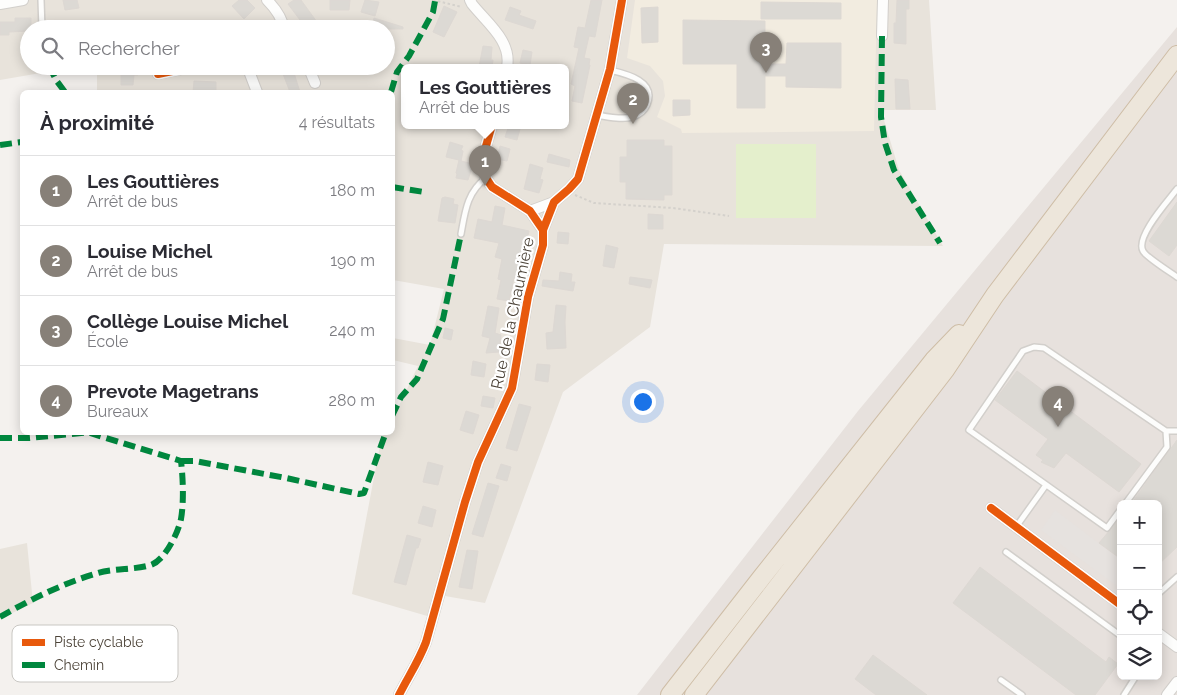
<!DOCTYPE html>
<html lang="fr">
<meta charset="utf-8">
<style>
:root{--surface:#fff;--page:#f7f7f7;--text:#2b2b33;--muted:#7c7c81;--line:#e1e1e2;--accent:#878078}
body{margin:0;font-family:Raleway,sans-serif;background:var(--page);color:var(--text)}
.controls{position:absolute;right:15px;bottom:15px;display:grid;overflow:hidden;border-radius:8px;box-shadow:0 2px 12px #0003}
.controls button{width:45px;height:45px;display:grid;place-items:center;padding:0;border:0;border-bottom:1px solid var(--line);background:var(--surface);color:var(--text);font:25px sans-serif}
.you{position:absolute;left:642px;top:401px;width:18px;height:18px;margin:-12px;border:4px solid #fff;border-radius:50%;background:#1a73e8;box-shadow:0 0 0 8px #1a73e833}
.badge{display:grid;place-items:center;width:32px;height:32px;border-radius:50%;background:var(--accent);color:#fff;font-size:16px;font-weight:700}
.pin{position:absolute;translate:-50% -41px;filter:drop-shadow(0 1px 2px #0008)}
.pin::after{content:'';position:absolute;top:26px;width:18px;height:15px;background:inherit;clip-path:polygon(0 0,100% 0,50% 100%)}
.popup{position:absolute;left:401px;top:64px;width:168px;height:65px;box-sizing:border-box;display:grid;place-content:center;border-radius:8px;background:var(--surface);filter:drop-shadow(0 1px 4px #0005);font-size:16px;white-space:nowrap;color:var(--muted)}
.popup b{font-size:19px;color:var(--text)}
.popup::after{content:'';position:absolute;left:50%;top:100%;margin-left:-10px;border:10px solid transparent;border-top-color:var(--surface)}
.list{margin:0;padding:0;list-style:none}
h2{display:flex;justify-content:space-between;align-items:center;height:65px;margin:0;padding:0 20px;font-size:21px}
h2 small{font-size:16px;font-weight:400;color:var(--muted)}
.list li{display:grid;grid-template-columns:32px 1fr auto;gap:15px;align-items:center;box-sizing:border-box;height:70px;padding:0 20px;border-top:1px solid var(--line)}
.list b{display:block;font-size:19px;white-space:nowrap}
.list p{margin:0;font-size:16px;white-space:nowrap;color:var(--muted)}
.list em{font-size:16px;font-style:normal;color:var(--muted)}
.icon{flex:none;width:28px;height:28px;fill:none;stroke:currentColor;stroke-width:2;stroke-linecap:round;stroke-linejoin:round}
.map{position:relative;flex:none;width:1177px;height:695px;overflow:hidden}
.search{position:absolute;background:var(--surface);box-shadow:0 2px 12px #0003;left:20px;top:20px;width:375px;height:55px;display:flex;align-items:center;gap:12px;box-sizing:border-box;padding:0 18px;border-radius:28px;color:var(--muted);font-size:19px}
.panel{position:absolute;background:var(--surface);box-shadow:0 2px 12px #0003;left:20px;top:90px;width:375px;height:345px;border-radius:8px}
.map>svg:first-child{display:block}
.residential{fill:#e8e3db;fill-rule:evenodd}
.industrial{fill:#e7e1dd;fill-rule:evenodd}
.education{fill:#f2ece0}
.green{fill:#e4efcc}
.parking{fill:#e6e2df}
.building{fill:#dcd9d4;stroke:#ddd8d3}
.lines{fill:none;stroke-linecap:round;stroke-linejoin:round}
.lane-casing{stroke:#d2cfcb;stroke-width:8}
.street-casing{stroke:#d2cfcb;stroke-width:12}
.highway-casing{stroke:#cebda6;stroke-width:20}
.path{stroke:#d4d1cc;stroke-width:2;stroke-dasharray:2.5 2.5;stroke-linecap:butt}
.lane{stroke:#fdfdfc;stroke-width:5}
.street{stroke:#fdfdfc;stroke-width:10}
.highway{stroke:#ede6db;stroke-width:18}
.quiet{stroke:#00873e;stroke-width:6;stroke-dasharray:12 6;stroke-linecap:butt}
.cycleway-casing{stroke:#fff;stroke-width:11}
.cycleway{stroke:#e8590c;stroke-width:8}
.labels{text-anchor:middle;stroke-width:4.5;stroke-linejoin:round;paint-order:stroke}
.street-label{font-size:16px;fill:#4c4338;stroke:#fff}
.key{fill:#fff;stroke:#c9c7c3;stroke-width:1}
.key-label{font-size:14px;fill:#4c4338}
</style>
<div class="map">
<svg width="1177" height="695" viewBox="0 0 1177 695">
<rect width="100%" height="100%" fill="#f4f1ee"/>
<!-- residential -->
<path class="residential" d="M0 0H929L936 110H881L899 170 943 246 664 244 650 327 563 392 485 603 445 596 434 618 352 594 381 440 385 433 392 432 393 418 418 366 393 360V338L430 345 444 289 393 280 392 92H97V66H386V29H96V25L73 29H29V66H57L58 70 0 80ZM405 67H565V125H405Z
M27 543 33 603 0 619V549Z"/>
<!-- industrial -->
<path class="industrial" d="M1177 27V695H637L858 411ZM1121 504H1158V676H1121Z"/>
<!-- education -->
<path class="education" d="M635 0H877L874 131 682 133 681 129 657 117 665 96 663 81 650 66 627 58Z"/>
<!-- green -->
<path class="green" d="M736 144H816V218H736Z"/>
<!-- parking -->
<path class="parking" d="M1055 510 1121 560V589L1041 530Z"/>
<!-- building -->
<path class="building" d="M63 0H77L79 8 65 10Z
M239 0H247L255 8 244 19 232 6Z
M294 0H301L317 22 316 29H294L303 24 288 4Z
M330 0H350L349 10H330Z
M365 0 379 2 375 16 361 12Z
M591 0H602L595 37 589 36 584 58 590 59 589 65H590L582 103 572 101 575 86 571 84 579 48 574 47 578 27 585 28Z
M897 0H909V9H906V44L894 43V23H896Z
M761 2 841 3V19H761Z
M444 6 457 12 444 37 433 32Z
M510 7 521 11 519 15 536 21 533 29 505 20Z
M658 7V42L642 43 641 8Z
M15 18H31V29H29V31L9 32V35H0V22H15Z
M374 18 403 27V29H371Z
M683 20 765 21V64H786L787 43H841V88L786 87V76H765V108H737V64H683Z
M483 46 492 47 491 60H493L492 67H479Z
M523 50 532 52 530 65 520 63Z
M121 66H134V68H138V75H134L133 85H121Z
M280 66H293L296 72 294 73 300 92H290Z
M895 79 908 80 910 109H896Z
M194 81 216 82V92H193Z
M673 100H690V115L673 116Z
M509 125H521L517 140 505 137Z
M627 140H664V146H672V195H664V200L626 199V182H620V157H627Z
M450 142 463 146 461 150 463 151 461 161 473 164 468 180 456 178 457 174 456 173 459 160 446 157Z
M500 146 510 149 507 161 497 159Z
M549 154 570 160 569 167 547 162Z
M530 164 543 168 540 179 543 180 539 193 524 189Z
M445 197 454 199 453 204 458 205 455 223 438 221 442 198Z
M1177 202V245L1169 256 1149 241Z
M495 206 505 208 502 225 529 231 525 248 522 247 518 266H520L517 279 514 278 509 301 497 299 501 280 498 279 502 259 495 257 499 243 474 238 478 219 492 222Z
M648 214 663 215V229H648Z
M558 232 569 233 568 244 557 243Z
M606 245 618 248 614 268 603 266Z
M560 272 572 274 571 282H575L573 291 542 286 543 280 559 281Z
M630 277 652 280 650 288 629 284Z
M556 305 566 306 565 322 566 348 547 349 546 333 553 332Z
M488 306 499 308 495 333 501 335 499 352 486 353 490 338 482 336Z
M445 328 453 330 451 340 443 338Z
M473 361 486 364 484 377 471 375Z
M537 364 550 365 548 382 535 380Z
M1017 371 1141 464 1119 492 1066 453 1054 468 1041 462 1043 460 1036 455 1048 439 995 400Z
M483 396 495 398 493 408 481 406Z
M519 404 531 407 517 451 506 448Z
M466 411 479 415 473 434 460 430Z
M1177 440V547L1158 565V504H1131Z
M428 462 443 466 438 485 423 482Z
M501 464 511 467 507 481 496 478Z
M488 483 499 486 483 537 472 534Z
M423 506 436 510 432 527 418 523Z
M1121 517V559L1099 543Z
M407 535 421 539 418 548H416L406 585 394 582Z
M467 550 478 551 472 589 459 587Z
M980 567 1106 662 1109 657 1118 664 1095 695H1076L953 603Z
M873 655 927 695H876L855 679Z"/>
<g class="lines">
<defs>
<path id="lane" d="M41 0 42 29
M597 115C608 117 622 120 633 117 639 115 644 112 647 105 657 81 627 74 610 70
M1177 189C1168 201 1135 237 1143 251 1146 257 1170 272 1177 277
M461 234C465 212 467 192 486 178
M1125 504 1167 447 1166 431
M1121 509 1107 528 969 430 1023 351 1034 347 1044 348 1166 431H1177
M1016 527 1046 485
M1006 552 1121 636
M1158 594 1177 577
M1001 680 1022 695
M1124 695 1136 676"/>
<path id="street" d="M267 0C275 8 282 17 284 29
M470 0 472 4C487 23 512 41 507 67
M0 4 23 0
M882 36 883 0
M247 66 257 92
M308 66 315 83
M158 74 182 69 220 66
M530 211 554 202
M543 230 554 202 569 189 578 179 610 69 622 0
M991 508 1121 605
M1158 633 1177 647
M399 695C408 677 419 661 426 642L465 502 478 462 512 388 528 297 543 245V230L530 211 492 187 486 178 482 166 484 153 492 125
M1167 695 1177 682"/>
<path id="highway" d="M670 695 762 577 934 360 959 334
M694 695 945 370 995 295 1177 55"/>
</defs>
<!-- lane casing -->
<use href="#lane" class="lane-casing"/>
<!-- street casing -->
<use href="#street" class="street-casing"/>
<!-- highway casing -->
<use href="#highway" class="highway-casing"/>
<!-- path -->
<path class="path" d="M433 0 462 7
M575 195 594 203 673 208 729 216"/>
<!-- lane -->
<use href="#lane" class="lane"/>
<!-- street -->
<use href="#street" class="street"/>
<!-- highway -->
<use href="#highway" class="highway"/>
<!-- quiet -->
<path class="quiet" d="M882 36 881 117 885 143 894 170 940 243
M49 66 56 80 65 92
M391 92 397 72 409 56 433 12 435 1
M0 145 22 142
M392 187 424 192
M392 416 401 397 417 379 443 319 461 234
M0 438H29L93 432
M181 461H195L286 478 359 494 364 493 386 432
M0 617C31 599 64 583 98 573 115 568 134 570 151 565 165 560 178 533 181 519 184 502 183 478 181 461L90 433"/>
<defs>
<path id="cycleway" d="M158 74 182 69 220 66
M543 230 554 202 569 189 578 179 610 69 622 0
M991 508 1121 605
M399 695C408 677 419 661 426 642L465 502 478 462 512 388 528 297 543 245V230L530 211 492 187 486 178 482 166 484 153 492 125"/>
</defs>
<!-- cycleway casing -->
<use href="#cycleway" class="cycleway-casing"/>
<!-- cycleway -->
<use href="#cycleway" class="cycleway"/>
</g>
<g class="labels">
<!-- street labels -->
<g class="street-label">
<text transform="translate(512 313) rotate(-78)" y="6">Rue de la Chaumière</text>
</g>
</g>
<!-- legend -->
<rect x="12" y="625" width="166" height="57" rx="8" class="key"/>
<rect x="22" y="639" width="23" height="7" fill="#e8590c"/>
<rect x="22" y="662" width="23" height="6" fill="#00873e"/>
<g class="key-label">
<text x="54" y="647">Piste cyclable</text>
<text x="54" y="670">Chemin</text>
</g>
</svg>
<div class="controls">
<button>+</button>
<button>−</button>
<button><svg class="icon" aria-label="locate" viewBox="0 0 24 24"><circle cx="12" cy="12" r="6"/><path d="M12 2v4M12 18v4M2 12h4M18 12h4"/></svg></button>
<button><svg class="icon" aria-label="layers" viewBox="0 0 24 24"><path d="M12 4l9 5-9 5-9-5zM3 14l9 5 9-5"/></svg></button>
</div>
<div class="you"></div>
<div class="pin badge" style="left:485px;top:186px">1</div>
<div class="popup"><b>Les Gouttières</b>Arrêt de bus</div>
<div class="pin badge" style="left:633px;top:124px">2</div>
<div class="pin badge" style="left:766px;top:73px">3</div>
<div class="pin badge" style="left:1058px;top:427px">4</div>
<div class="search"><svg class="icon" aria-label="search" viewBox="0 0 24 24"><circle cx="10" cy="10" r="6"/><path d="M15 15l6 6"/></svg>Rechercher</div>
<section class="panel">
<h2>À proximité<small>4 résultats</small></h2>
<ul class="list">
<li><span class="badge">1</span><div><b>Les Gouttières</b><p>Arrêt de bus</p></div><em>180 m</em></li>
<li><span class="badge">2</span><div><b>Louise Michel</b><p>Arrêt de bus</p></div><em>190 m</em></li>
<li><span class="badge">3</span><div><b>Collège Louise Michel</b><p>École</p></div><em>240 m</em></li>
<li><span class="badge">4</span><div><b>Prevote Magetrans</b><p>Bureaux</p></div><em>280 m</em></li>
</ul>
</section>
</div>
